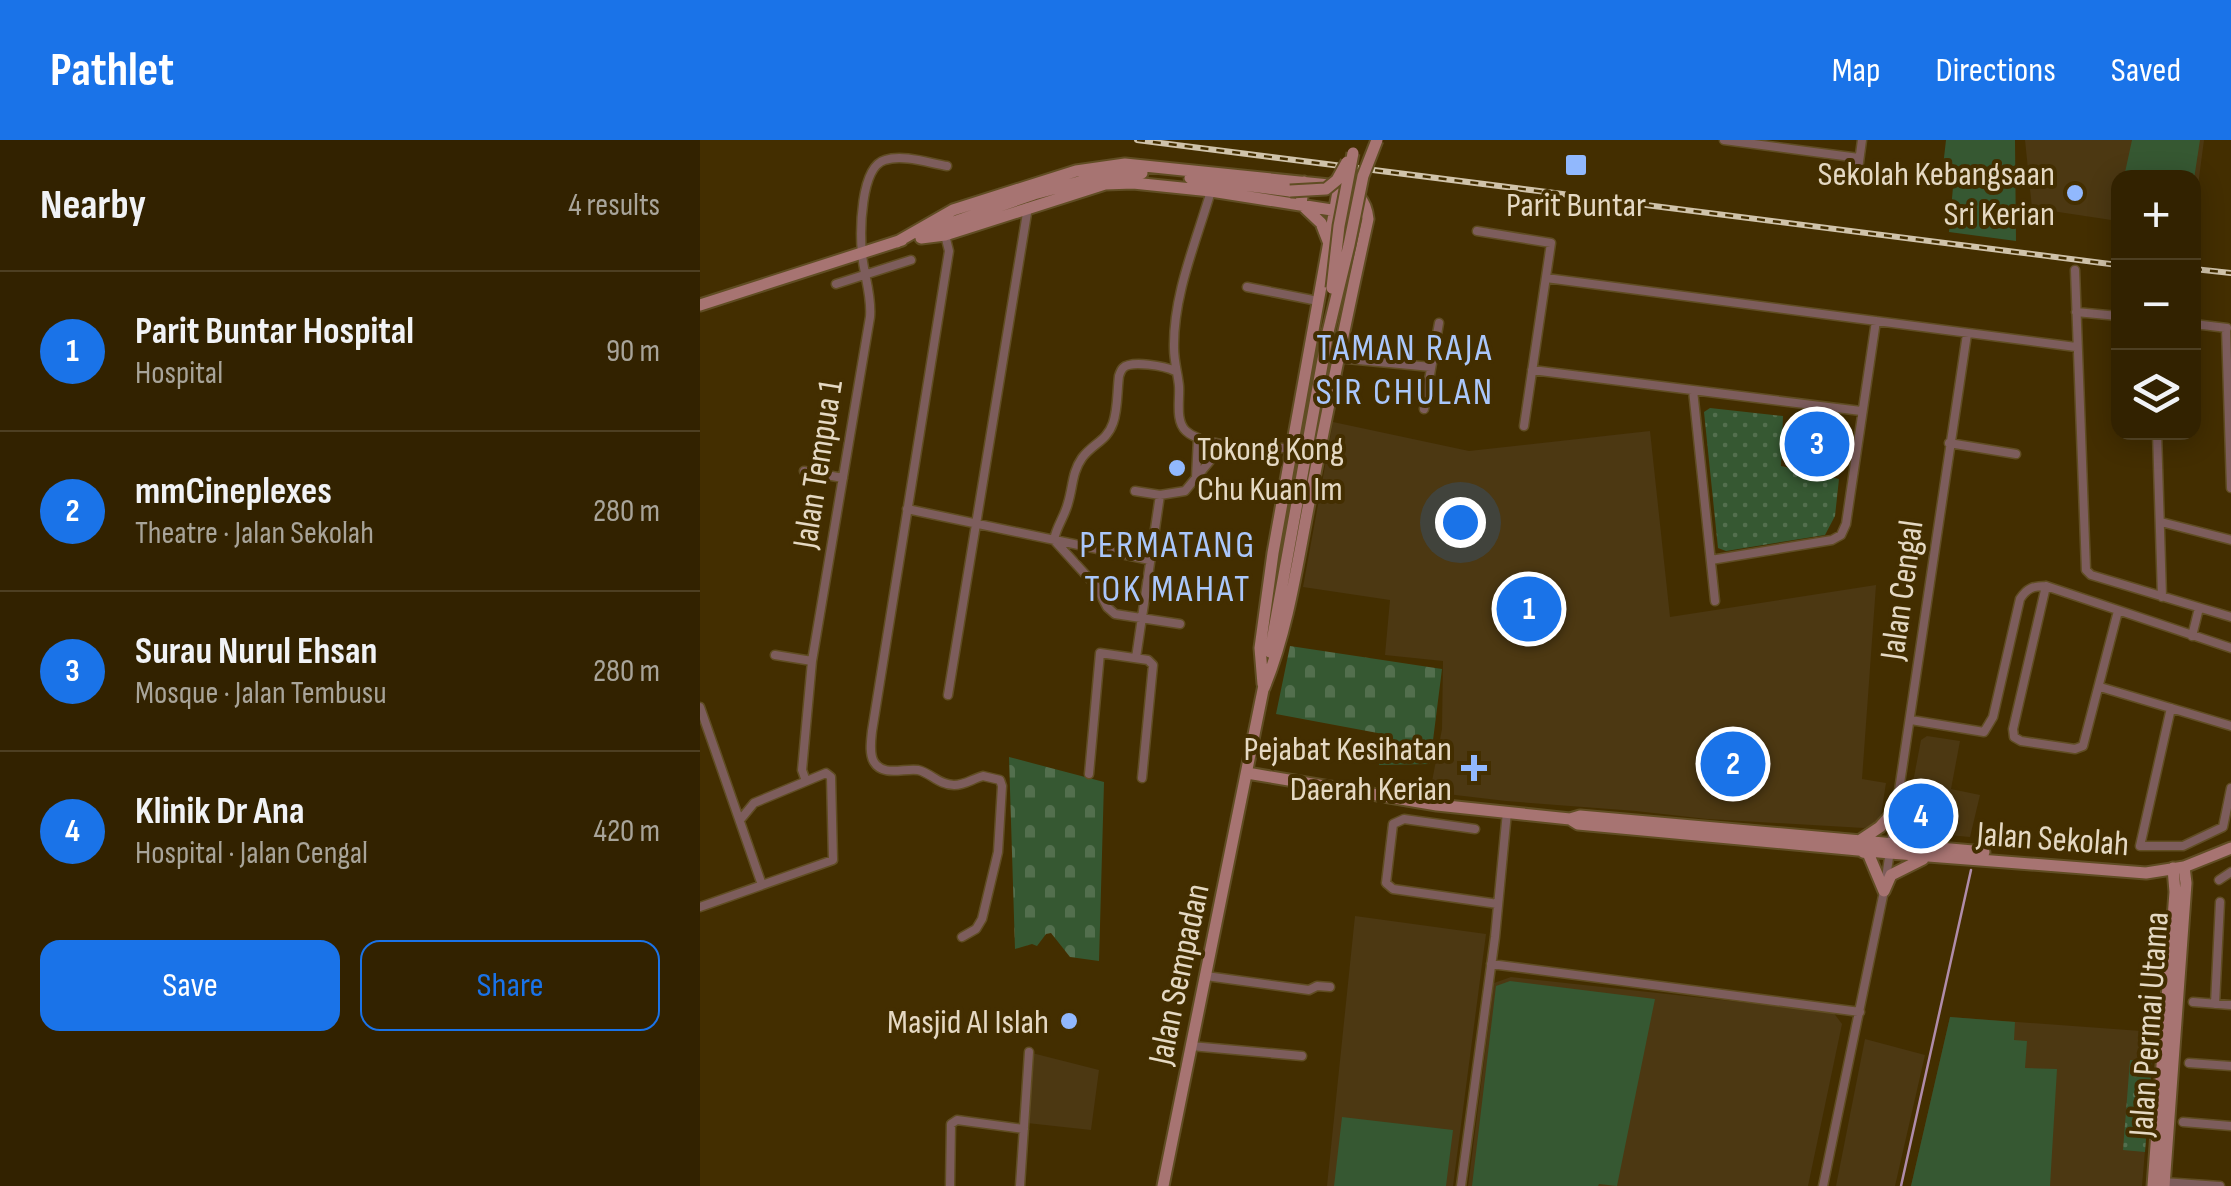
<!DOCTYPE html>
<meta charset="utf-8">
<style>
:root{--surface:#322200;--page:#3d2f0f;--text:#f1f3f6;--muted:#a8a499;--line:#4d3f22;--accent:#1a73e8}
body{margin:0;font-family:"Sofia Sans Condensed",sans-serif;background:var(--page);color:var(--text)}
.controls{position:absolute;right:30px;top:30px;display:grid;overflow:hidden;border-radius:20px;box-shadow:0 5px 25px #0003}
.controls button{width:90px;height:90px;display:grid;place-items:center;padding:0;border:0;border-bottom:2px solid var(--line);background:var(--surface);color:var(--text);font:50px sans-serif}
.you{position:absolute;left:760px;top:382px;width:35px;height:35px;margin:-25px;border:8px solid #fff;border-radius:50%;background:#1a73e8;box-shadow:0 0 0 15px #1a73e833}
.badge{display:grid;place-items:center;width:65px;height:65px;border-radius:50%;background:var(--accent);color:#fff;font-size:32px;font-weight:700}
.pin{position:absolute;translate:-50% -50%;border:5px solid #fff;box-shadow:0 2px 10px #0006}
.list{margin:0;padding:0;list-style:none}
h2{display:flex;justify-content:space-between;align-items:center;height:130px;margin:0;padding:0 40px;font-size:42px}
h2 small{font-size:32px;font-weight:400;color:var(--muted)}
.list li{display:grid;grid-template-columns:65px 1fr auto;gap:30px;align-items:center;box-sizing:border-box;height:160px;padding:0 40px;border-top:2px solid var(--line)}
.list b{display:block;font-size:38px;white-space:nowrap}
.list p{margin:0;font-size:32px;white-space:nowrap;color:var(--muted)}
.list em{font-size:32px;font-style:normal;color:var(--muted)}
.actions{display:flex;gap:20px;padding:30px 40px}
.actions a{flex:1;padding:22px 0;border:2px solid var(--accent);border-radius:20px;text-align:center;font-size:35px;color:var(--accent)}
.actions .main{background:var(--accent);color:#fff}
.icon{flex:none;width:55px;height:55px;fill:none;stroke:currentColor;stroke-width:2;stroke-linecap:round;stroke-linejoin:round}
.map{position:relative;flex:none;width:1531px;height:1046px;overflow:hidden}
header{display:flex;align-items:center;gap:60px;box-sizing:border-box;height:140px;padding:0 50px;background:var(--accent);color:#fff}
header strong{font-size:48px}
nav{display:flex;gap:55px;margin-inline-start:auto;font-size:35px}
main{display:flex}
aside{flex:1;background:var(--surface)}
.map>svg:first-child{display:block}
.built{fill:#4c3812}
.grass{fill:#365832}
.cemetery{fill:url(#cemetery-stones)}
.park{fill:url(#park-dots)}
.lines{fill:none;stroke-linecap:round;stroke-linejoin:round}
.stream{stroke:#b08caa;stroke-width:2.5}
.street-casing{stroke:#604d23;stroke-width:11}
.secondary-casing{stroke:#604d23;stroke-width:15}
.street{stroke:#7d5d5c;stroke-width:8}
.secondary{stroke:#a77472;stroke-width:11}
.rail-casing{stroke:#d0c3aa;stroke-width:6}
.rail{stroke:#432e00;stroke-width:2.5;stroke-dasharray:8;stroke-linecap:butt}
.secondary-bridge-casing{stroke:#604d23;stroke-width:15;stroke-linecap:butt}
.secondary-bridge{stroke:#a77472;stroke-width:11}
.poi-dot{fill:#91b8fd;stroke:#432e00;stroke-width:4}
.labels{text-anchor:middle;stroke-width:8;stroke-linejoin:round;paint-order:stroke}
.poi-label{font-size:35px;fill:#e5d9c3;stroke:#432e00;text-anchor:end}
.street-label{font-size:35px;fill:#e5d9c3;stroke:#432e00}
.neighbourhood-label{font-size:38px;letter-spacing:2.5px;fill:#aac7fb;stroke:#432e00}
</style>
<header>
<strong>Pathlet</strong>
<nav><a>Map</a><a>Directions</a><a>Saved</a></nav>
</header>
<main>
<aside>
<h2>Nearby<small>4 results</small></h2>
<ul class="list">
<li><span class="badge">1</span><div><b>Parit Buntar Hospital</b><p>Hospital</p></div><em>90 m</em></li>
<li><span class="badge">2</span><div><b>mmCineplexes</b><p>Theatre · Jalan Sekolah</p></div><em>280 m</em></li>
<li><span class="badge">3</span><div><b>Surau Nurul Ehsan</b><p>Mosque · Jalan Tembusu</p></div><em>280 m</em></li>
<li><span class="badge">4</span><div><b>Klinik Dr Ana</b><p>Hospital · Jalan Cengal</p></div><em>420 m</em></li>
</ul>
<div class="actions"><a class="main">Save</a><a>Share</a></div>
</aside>
<div class="map">
<svg width="1531" height="1046" viewBox="0 0 1531 1046">
<defs>
<pattern id="cemetery-stones" width="16" height="16" patternUnits="userSpaceOnUse" patternTransform="scale(2.5)"><rect width="16" height="16" fill="#365832"/><path d="M2 7V4a2 2 0 0 1 4 0v3zM10 15v-3a2 2 0 0 1 4 0v3z" fill="#536f4e"/></pattern>
<pattern id="park-dots" width="8" height="8" patternUnits="userSpaceOnUse" patternTransform="scale(2.5)"><rect width="8" height="8" fill="#365832"/><path d="M2 2h.1M6 6h.1" fill="none" stroke="#536f4e" stroke-width="1.8" stroke-linecap="round"/></pattern>
</defs>
<rect width="100%" height="100%" fill="#432e00"/>
<!-- built -->
<path class="built" d="M1325 0H1504L1494 76V38H1418V81L1332 68Z
M633 282 769 311 950 291 970 477 1176 445 1162 639 1186 643 1181 675 1174 684 1164 688 1007 679 936 671 806 661 730 652 742 589 743 521 685 515 690 460 603 447Z
M1227 596 1260 601 1251 649 1280 655 1270 697 1215 692 1206 679 1221 600Z
M655 776 786 794 753 1046H627Z
M811 837 1133 872 1142 884 1108 1046H768L794 843Z
M1250 877 1455 892 1442 1046H1211Z
M1165 899 1225 915 1195 1046H1136Z
M332 913 399 930 391 990 327 983Z"/>
<!-- grass -->
<path class="grass" d="M1246 0H1315L1316 101 1249 92 1253 47 1241 44Z
M1432 0H1500L1494 39 1424 37Z
M810 841 955 859 917 1046 899 1044 898 1046H772L796 846Z
M1250 877 1315 882 1314 900 1327 901 1325 928 1357 929 1350 1046H1211Z
M642 977 753 990 746 1046H634Z"/>
<!-- cemetery -->
<path class="cemetery" d="M590 506 742 529 730 624 679 625 683 594 576 574Z
M309 617 404 642 399 821 370 817 351 793 346 794 337 806 332 804 315 809Z"/>
<!-- park -->
<path class="park" d="M1010 268 1083 276 1081 326 1139 339 1135 376 1125 395 1026 411 1018 408 1004 272Z
M1430 920 1452 921 1445 1012 1423 1010Z"/>
<g class="lines">
<!-- stream -->
<path class="stream" d="M1201 1046 1271 730"/>
<defs>
<path id="street" d="M1024 0 1159 18
M1157 37 1162 0
M511 51C496 102 473 155 474 208 474 222 478 234 479 246 480 260 475 281 486 291 504 308 566 308 591 308
M777 91 851 103 824 286
M245 95 249 111 172 591C171 601 169 614 174 622 183 637 204 628 218 630 231 633 239 645 254 645 265 645 272 639 283 636L300 640 302 646 298 712 282 779 276 789 262 797
M1375 130 1386 430 1391 435 1531 477
M846 138 1376 207
M136 144 211 120
M547 147 618 161
M1376 172 1418 176
M1494 184 1527 188
M1526 188 1531 348
M637 218 731 227
M832 230 1161 271
M475 231C465 226 431 220 423 228 421 230 420 233 419 236 417 251 418 269 413 283 407 301 392 304 382 318 372 332 373 347 368 363 365 376 356 387 354 400L396 446 407 467 415 474 480 484
M993 250 1015 461
M724 269 739 183
M1457 292 1462 457
M1249 303 1316 314
M104 331 143 338
M496 338 498 298
M435 351 460 355 485 351 524 304
M207 369 450 420
M1461 382 1531 400
M1011 420 1132 400 1141 395 1146 384 1176 181
M1346 446 1313 589 1314 597 1321 601 1375 609 1383 606 1418 471
M1492 496 1499 468
M75 515 112 521
M436 518 460 355
M1400 547 1531 586
M248 555 328 67
M0 567 62 745
M1471 568 1440 706H1483L1523 687 1531 648
M1211 580 1284 592 1293 577 1320 459C1327 448 1333 446 1346 446L1531 508
M389 634 400 513 448 520 453 525 442 638
M106 641 102 630 112 521 170 177C172 155 164 136 162 114 160 92 160 27 185 20 203 14 229 23 247 26
M775 689 704 679 693 684 686 743 693 749 798 764
M1519 740 1531 732
M0 767 133 720 131 637 126 633 54 663 40 680
M791 824 1160 872
M506 836 609 850 617 846 630 847
M1493 862 1531 865
M1515 864 1520 762
M491 906 602 916
M1489 923 1531 926
M1483 982 1531 986
M1463 1042 1520 1046
M250 1046 251 984 257 980 324 989
M320 1046 329 912
M761 1046 795 797 807 672
M1123 1046 1184 751 1267 194"/>
<path id="secondary" d="M490 38 590 51
M604 42 601 64 621 83 628 101
M225 92 334 54 405 35 442 33
M221 98 245 95 405 44 433 43 511 51 638 71
M197 102 253 70 376 31 425 24 639 46C657 51 666 60 668 79 647 174 628 268 609 363 597 425 588 489 564 548
M0 165 202 100
M570 512 628 192
M563 544 560 508 573 413 639 46
M547 633 737 665 870 679 878 684 1190 713 1446 733 1484 727 1531 708
M1197 668 1209 695 1217 706
M870 679 880 676 1284 712
M1159 701 1180 687 1197 668
M1163 712 1168 713 1184 751
M1184 751 1191 735 1223 719
M463 1046 565 540
M1453 1046 1475 752 1473 728
M1464 1046 1486 743 1484 727"/>
</defs>
<!-- street casing -->
<use href="#street" class="street-casing"/>
<!-- secondary casing -->
<use href="#secondary" class="secondary-casing"/>
<!-- street -->
<use href="#street" class="street"/>
<!-- secondary -->
<use href="#secondary" class="secondary"/>
<defs>
<path id="rail" d="M437 0 878 56
M930 63 1418 125
M1494 129 1531 133"/>
</defs>
<!-- rail casing -->
<use href="#rail" class="rail-casing"/>
<!-- rail -->
<use href="#rail" class="rail"/>
<defs>
<path id="secondary-bridge" d="M590 51 626 49 637 40 647 22
M632 148 639 86 653 13
M628 192 649 105 663 36 677 0"/>
</defs>
<!-- secondary-bridge casing -->
<use href="#secondary-bridge" class="secondary-bridge-casing"/>
<!-- secondary-bridge -->
<use href="#secondary-bridge" class="secondary-bridge"/>
</g>
<!-- markers -->
<g class="poi-dot">
<rect x="864" y="13" width="24" height="24" rx="5"/>
<circle cx="1375" cy="53" r="10"/>
<circle cx="477" cy="328" r="10"/>
<path d="M769 613h10v10h10v10h-10v10h-10v-10h-10v-10h10z"/>
<circle cx="369" cy="881" r="10"/>
</g>
<g class="labels">
<!-- poi labels -->
<g class="poi-label">
<text x="1355" y="45">Sekolah Kebangsaan<tspan x="1355" dy="40">Sri Kerian</tspan></text>
<text x="876" y="76" text-anchor="middle">Parit Buntar</text>
<text x="497" y="320" text-anchor="start">Tokong Kong<tspan x="497" dy="40">Chu Kuan Im</tspan></text>
<text x="752" y="620">Pejabat Kesihatan<tspan x="752" dy="40">Daerah Kerian</tspan></text>
<text x="349" y="893">Masjid Al Islah</text>
</g>
<!-- street labels -->
<g class="street-label">
<text transform="translate(117 324) rotate(-81)" y="12">Jalan Tempua 1</text>
<text transform="translate(1201 450) rotate(-82)" y="12">Jalan Cengal</text>
<text transform="translate(1353 698) rotate(4)" y="12">Jalan Sekolah</text>
<text transform="translate(478 834) rotate(-78)" y="12">Jalan Sempadan</text>
<text transform="translate(1448 884) rotate(-86)" y="12">Jalan Permai Utama</text>
</g>
<!-- neighbourhood labels -->
<g class="neighbourhood-label">
<text x="705" y="220">TAMAN RAJA<tspan x="705" dy="44">SIR CHULAN</tspan></text>
<text x="468" y="417">PERMATANG<tspan x="468" dy="44">TOK MAHAT</tspan></text>
</g>
</g>
</svg>
<div class="controls">
<button>+</button>
<button>−</button>
<button><svg class="icon" aria-label="layers" viewBox="0 0 24 24"><path d="M12 4l9 5-9 5-9-5zM3 14l9 5 9-5"/></svg></button>
</div>
<div class="you"></div>
<div class="pin badge" style="left:829px;top:469px">1</div>
<div class="pin badge" style="left:1033px;top:624px">2</div>
<div class="pin badge" style="left:1117px;top:304px">3</div>
<div class="pin badge" style="left:1221px;top:676px">4</div>
</div>
</main>
